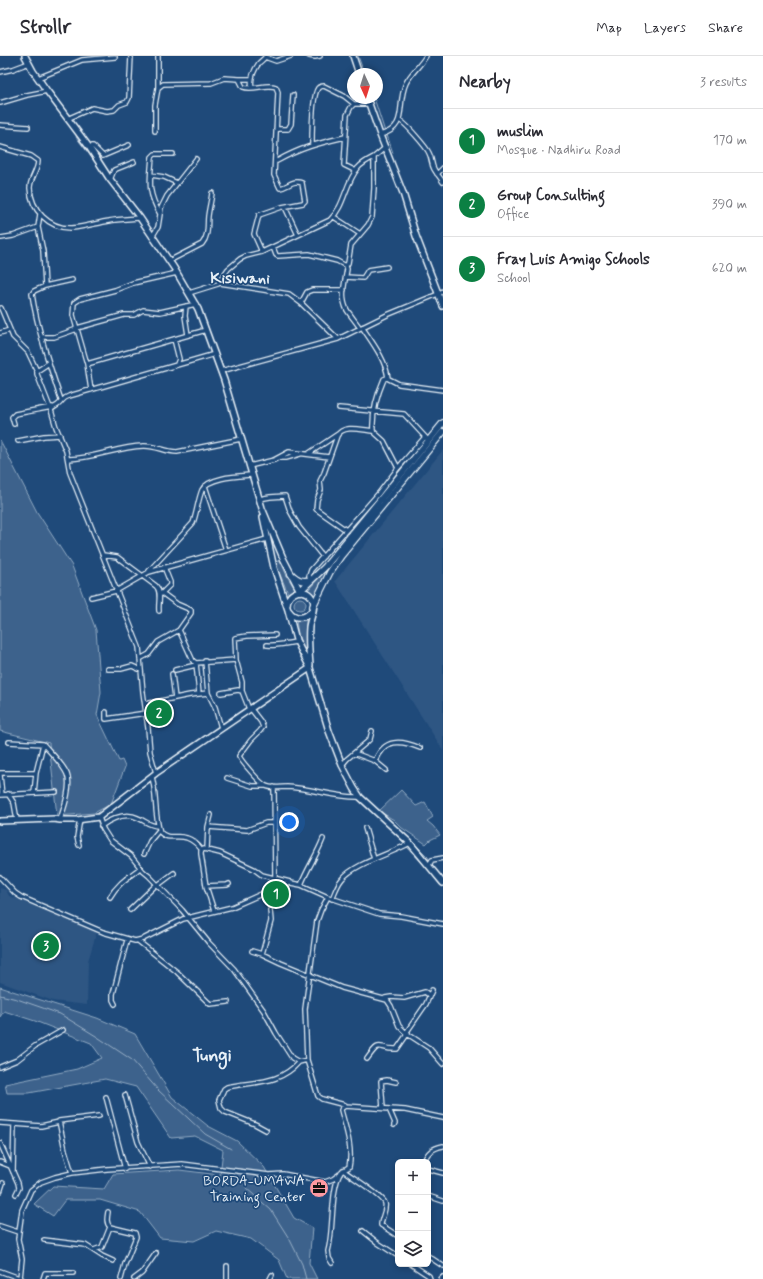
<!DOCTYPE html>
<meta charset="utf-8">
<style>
:root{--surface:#fff;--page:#f2f2f3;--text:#2b2b33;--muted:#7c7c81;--line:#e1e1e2;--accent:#0b8043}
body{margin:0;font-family:Mynerve,sans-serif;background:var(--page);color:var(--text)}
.controls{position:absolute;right:12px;bottom:12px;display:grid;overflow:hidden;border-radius:6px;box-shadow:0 2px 6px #0003}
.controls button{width:36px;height:36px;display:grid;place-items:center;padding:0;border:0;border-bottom:1px solid var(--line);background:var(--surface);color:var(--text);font:20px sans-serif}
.compass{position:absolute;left:347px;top:12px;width:36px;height:36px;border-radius:50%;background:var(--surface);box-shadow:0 2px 6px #0003;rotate:176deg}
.you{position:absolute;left:289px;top:766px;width:14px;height:14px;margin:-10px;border:3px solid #fff;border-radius:50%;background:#1a73e8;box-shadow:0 0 0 6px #1a73e833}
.badge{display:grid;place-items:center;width:26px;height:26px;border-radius:50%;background:var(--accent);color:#fff;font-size:13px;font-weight:700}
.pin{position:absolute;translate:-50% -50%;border:2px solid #fff;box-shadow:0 1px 4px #0006}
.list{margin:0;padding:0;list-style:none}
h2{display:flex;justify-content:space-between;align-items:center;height:52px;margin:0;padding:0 16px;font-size:17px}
h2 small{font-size:13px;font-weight:400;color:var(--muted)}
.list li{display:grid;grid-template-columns:26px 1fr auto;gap:12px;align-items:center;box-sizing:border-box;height:64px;padding:0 16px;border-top:1px solid var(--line)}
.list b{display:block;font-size:15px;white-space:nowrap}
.list p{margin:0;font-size:13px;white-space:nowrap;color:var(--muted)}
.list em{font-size:13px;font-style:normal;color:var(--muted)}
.icon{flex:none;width:22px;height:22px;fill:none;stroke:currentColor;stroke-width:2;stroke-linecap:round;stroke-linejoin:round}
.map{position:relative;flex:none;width:443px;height:1223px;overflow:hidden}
header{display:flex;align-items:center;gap:24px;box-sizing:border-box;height:56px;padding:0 20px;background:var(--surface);border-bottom:1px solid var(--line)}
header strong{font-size:19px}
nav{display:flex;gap:22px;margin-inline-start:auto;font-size:14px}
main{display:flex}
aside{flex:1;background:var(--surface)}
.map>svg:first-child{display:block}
.built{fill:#2e5683}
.green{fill:#3c628c;stroke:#92aac2}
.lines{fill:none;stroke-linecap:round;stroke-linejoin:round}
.stream{stroke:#9ab0c7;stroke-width:1}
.street-casing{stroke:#e8f1f8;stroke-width:6}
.secondary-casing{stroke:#e8f1f8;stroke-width:8}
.primary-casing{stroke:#e8f1f8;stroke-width:8}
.street{stroke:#1f4a7a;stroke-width:3.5}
.secondary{stroke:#1f4a7a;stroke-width:5}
.primary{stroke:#1f4a7a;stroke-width:5.5}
.labels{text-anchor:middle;stroke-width:3.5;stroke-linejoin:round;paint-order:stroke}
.poi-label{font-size:14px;fill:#e8f1f8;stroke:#1f4a7a;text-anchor:end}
.quarter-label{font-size:16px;font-weight:bold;fill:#e8f1f8;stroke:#1f4a7a}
.district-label{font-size:18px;font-weight:bold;fill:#e8f1f8;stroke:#1f4a7a}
</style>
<header>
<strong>Strollr</strong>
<nav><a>Map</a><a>Layers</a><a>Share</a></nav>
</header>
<main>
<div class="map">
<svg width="443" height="1223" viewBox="0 0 443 1223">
<rect width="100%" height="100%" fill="#1f4a7a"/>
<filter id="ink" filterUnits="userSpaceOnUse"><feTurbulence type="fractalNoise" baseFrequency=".025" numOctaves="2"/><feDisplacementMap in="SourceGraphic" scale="8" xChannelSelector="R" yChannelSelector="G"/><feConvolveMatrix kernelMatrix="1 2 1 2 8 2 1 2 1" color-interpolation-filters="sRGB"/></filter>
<g filter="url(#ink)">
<!-- built -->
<path class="built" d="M443 394V694L335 525Z
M0 832 6 834 9 840 97 875 88 905 87 949 53 945 0 926Z"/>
<!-- green -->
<path class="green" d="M0 384 37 456 72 510 96 574 101 636 97 659 119 705 122 704 125 711 111 748 94 757 57 760 49 687 0 675Z
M277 505 281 506 287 520 295 533 288 537 275 507Z
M331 509 315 539 308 534Z
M294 548a6 6 0 1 1 12 0a6 6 0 1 1-12 0Z
M296 564H306V591L304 593 302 592 298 578Z
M401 734 416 750 425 746 433 761 427 765 433 770 440 779 430 784 426 788 402 772 394 764 379 755Z
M0 931 97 962 135 978 172 1041 208 1070 237 1085 264 1111 294 1162 312 1172 309 1207 317 1223H287L279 1204 251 1183 216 1175 194 1185 160 1182 140 1156 100 1144H65L53 1160 34 1148 53 1130 104 1133 113 1118 179 1114 220 1119 223 1094 195 1080 171 1082 136 1031 105 1023 29 1037H7L5 1028 77 1013 102 1002 91 987 35 965 4 955 0 961Z"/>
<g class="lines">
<!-- stream -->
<path class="stream" d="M28 0 30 5
M358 0 363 14 366 18
M374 42 385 76
M387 79 393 97
M76 81 102 115
M160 187 171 202
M174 206 186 228
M220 305 222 310
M224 317 227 324
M220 321 239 382
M341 713 354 737
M359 735 365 742
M367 744 372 749
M379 756 403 776
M380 762 389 771
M391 774 405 788
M406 780 409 782
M411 784 428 801 429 806
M407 791 427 812 440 829
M0 939 17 943 60 958 96 980 132 1004 158 1034 205 1078 231 1093
M246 1132 271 1154 290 1184 302 1208 306 1223"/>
<defs>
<path id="street" d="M309 0 315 1 320 0
M265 1 276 5 291 0
M0 16 13 13 29 7
M38 22 82 4 115 1
M239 23H251
M158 32 163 28 211 27 224 22 239 23 243 31C253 35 266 27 276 31L278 36 274 119 280 132C288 131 293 123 302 127L305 145 303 147 282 151 259 159 254 178 262 196
M252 32C250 24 254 14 259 7 261 5 264 3 266 0
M0 47 27 39 47 35
M67 63 92 52 107 55 114 54 119 49 127 46 129 42 131 0
M399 64C405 66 427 92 429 97 432 102 431 108 434 113 436 117 440 121 443 126
M0 69 28 71
M276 73H288L291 68 293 39
M155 75V49L158 32V0
M380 79C409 72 396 48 406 27 411 17 420 10 426 0
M312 89C312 78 312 40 318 32 320 30 321 30 324 30L344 40 354 48
M0 91 31 100 38 105C38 115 30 122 30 132 31 154 49 173 72 172 85 171 97 167 109 165 119 163 129 163 140 162
M89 91 93 90 103 100 129 89
M277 105C300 92 319 87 345 81
M356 115 344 109 347 59 351 51 354 48H369
M437 118 443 112
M151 119 164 121 177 127
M110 124 114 114 134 106
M285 151 298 179
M40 158 38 171 43 195 45 230
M160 158C147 135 150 126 152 101L155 98H173
M334 161 360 178
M152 181 158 171 161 152 167 140 196 103
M1 182 13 180 38 171
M273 191 276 199 278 200 309 198 337 205 346 210 347 213C345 226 340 241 347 254 351 260 356 266 360 272
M169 205 202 188C209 179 207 170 208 160 209 152 211 145 212 137
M346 210 348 207 351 189 368 169 372 161 374 132V101L386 91
M346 221 363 222 368 214 387 211
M220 227 289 238 301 247 338 283
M189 237 218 228 228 213 240 203 246 200 262 196 330 164C345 150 345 127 358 112 362 107 368 104 374 101
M301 247 307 236 312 234H344
M186 250 185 260 188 279
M1 252 13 281 28 296 37 315
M362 271C372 286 386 304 388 322
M77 272 124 259H134L143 254 160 256 196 248
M0 277 10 274
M42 281H54L77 273
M174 283 179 303 177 308
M49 307 37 315V318L51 354
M87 308 206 274
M221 315 338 283 387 259 438 238 443 235
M91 334 87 308 73 259 74 247 80 243 115 234 133 227 177 217
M61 344C50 311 37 272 32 238L34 235 45 230 72 224
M339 352 404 358 427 383
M14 368 12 361 15 358 52 351
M18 385 44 380 60 379
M308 398 338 378
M279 402H286L300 398
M69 403C95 402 118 391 143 390 155 389 165 396 177 396L241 383
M249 410 274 404 289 396 329 401
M398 412 384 385 373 375C372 358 377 339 384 323L387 322 399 328 443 334
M205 430 226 494
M259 443 270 441 285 440 290 455 299 471 323 501
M346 474 316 453 317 444 321 434 320 425 324 417 337 380C343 368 362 374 373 375
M103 499 117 501 156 530C162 536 158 546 159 555
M149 515 193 467C197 456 198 444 202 434 208 421 239 420 251 419
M311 524 309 520 311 514 379 437 398 412 425 381
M161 538 170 529V526L164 511
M91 541 116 535 149 516 267 483
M179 574 193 605 196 607 199 638
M267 589C277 590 287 587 297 586
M140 603 149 598 158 586 179 574 191 557V554L177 548 162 537
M236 604 235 582 247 580 275 579
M205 605 208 637
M196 607 236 604 242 626V635
M108 613H121L132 610 141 614
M175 614 196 609
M172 618 175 642
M221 637 238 634 242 635 249 653
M145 648 190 639 208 637 215 651 221 672
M251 653 261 666 263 671 260 675 251 684 239 700C242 706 260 727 266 730 272 733 281 731 287 731 312 732 335 742 360 741
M106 656V663L146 657
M9 686 43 688C51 697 62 707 67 718 72 730 64 752 60 764
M354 697 375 705 386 714
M375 705C384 682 401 684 420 692
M342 709 347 703 367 686 370 683 372 675
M0 717H36
M156 717 150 696 148 672 143 636 139 591 70 417 66 395 56 371 51 354C53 351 56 351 59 348 63 344 63 342 69 340L215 298
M0 719 2 739
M152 721C157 739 154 758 160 776 168 785 177 778 187 782 193 784 198 789 202 794
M227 722 252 730H265
M274 731 275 822
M34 737 36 717 43 688
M8 738 14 747 17 764
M0 739 56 736
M99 761 103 773 110 784 131 800 143 815 149 820 182 854 209 887 234 913 264 955 276 977 292 1002 299 1006 307 1004
M101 770C111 763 126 756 138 762 145 765 150 770 158 770
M208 771 247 774 266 767H273
M365 772 374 803
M79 789 77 781 80 763
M207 793 208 771 211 759
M144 798 150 785 159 774
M429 809 432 804 443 802
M0 821 15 837 21 841 103 876 135 885 143 883 183 863 232 851 282 829 291 827 301 829 328 841 379 858 401 860 443 868
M158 829 174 817
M301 829C307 813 317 799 323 783
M206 830 227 829 229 828
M110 841C117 828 129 821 140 812
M328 841 321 854 317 865 305 953 307 1004 318 1040 322 1043 345 1049
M332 843C335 836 337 829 342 823 355 807 391 798 410 787
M130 854 157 828
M214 855 206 830 201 798V795L204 793 220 797 254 813 262 819 290 826
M138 885 177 916 210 948 228 946
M252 895 262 898 281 907 342 932 387 944 391 950 399 970 406 977 429 992 443 1008
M262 898 271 865 270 854
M385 942 391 941 404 942 425 936 429 939
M115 948 113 944V938L127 884
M406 977 426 948 432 934
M367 1003C382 982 377 994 397 993L408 977
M0 1011 17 1004 35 990 63 974
M125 1039 138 1086 150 1111
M106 1041 125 1113
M383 1052 381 1025 387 1024 396 1026
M389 1053 395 1067 394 1069
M0 1067 14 1068
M266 1074 255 1068 225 1056 221 1052 219 1044 224 1033 227 1031C254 1025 279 1029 299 1006
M0 1087 18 1127 19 1132 16 1138
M0 1106 10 1110
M424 1106C427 1096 433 1092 443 1090
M428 1113 443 1117
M343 1114C350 1120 383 1140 385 1147 387 1154 381 1162 381 1169L398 1180
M13 1116 14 1068 41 1070 59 1066
M72 1117 65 1094 59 1065 99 1060
M0 1136 3 1127
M428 1140 443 1145
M108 1156C107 1162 106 1167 110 1171L135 1177 136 1181 125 1208 121 1223
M0 1170 18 1176
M363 1175 378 1187 398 1200
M44 1184 85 1189 102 1200 113 1205
M94 1194 102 1191 110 1171
M428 1200 443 1210
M332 1207 329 1202 328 1195C334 1175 330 1132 341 1116 343 1114 346 1113 349 1111 353 1092 346 1073 341 1054L342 1052 345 1050 405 1054 443 1062
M411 1208 429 1220 430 1223
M227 1210V1223
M0 1215 22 1223
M20 1222 22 1203 18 1183 22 1154 31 1134 41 1126 55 1121 72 1117 107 1113 182 1108 269 1119 283 1118 325 1126 333 1123 340 1118
M43 1223 45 1217H73
M134 1223 142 1217 156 1197
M270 1223 272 1219"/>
<path id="secondary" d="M25 0 33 15 47 35 89 91 109 122 140 162 174 212 198 253 224 324 262 452 283 502 300 535
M353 0 359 18
M367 42 380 79 403 137 416 180 443 250
M263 461 274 512 288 554 296 584 310 612 329 675 342 709 354 732 360 741 410 787 443 827
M287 549C287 535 307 529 313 544 316 551 310 563 309 571 308 584 309 597 310 609
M289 555C295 564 306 563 312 554
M0 765 54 763 60 764H77L99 761 156 717 310 612
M442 1223 443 1222"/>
<path id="primary" d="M291 518C298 524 303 527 312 523
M300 535 325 511 443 367
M313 550 330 516 341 500 443 376"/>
</defs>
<!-- street casing -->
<use href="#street" class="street-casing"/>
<!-- secondary casing -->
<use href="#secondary" class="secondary-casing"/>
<!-- primary casing -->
<use href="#primary" class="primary-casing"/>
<!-- street -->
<use href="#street" class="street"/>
<!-- secondary -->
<use href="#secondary" class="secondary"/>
<!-- primary -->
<use href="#primary" class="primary"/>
</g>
</g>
<!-- icons -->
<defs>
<symbol id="office-disc" viewBox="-11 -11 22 22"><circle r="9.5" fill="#ff9aa2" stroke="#1f4a7a"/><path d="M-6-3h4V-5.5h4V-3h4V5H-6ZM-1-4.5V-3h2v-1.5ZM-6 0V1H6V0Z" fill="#111"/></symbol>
</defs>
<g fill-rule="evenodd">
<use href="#office-disc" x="308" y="1121" width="22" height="22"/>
</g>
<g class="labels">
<!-- poi labels -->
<g class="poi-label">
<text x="305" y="1129">BORDA-UMAWA<tspan x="305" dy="16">Training Center</tspan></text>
</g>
<!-- quarter labels -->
<g class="quarter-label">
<text x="240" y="227">Kisiwani</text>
</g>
<!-- district labels -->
<g class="district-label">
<text x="212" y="1005">Tungi</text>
</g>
</g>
</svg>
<div class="controls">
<button>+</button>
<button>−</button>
<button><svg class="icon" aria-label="layers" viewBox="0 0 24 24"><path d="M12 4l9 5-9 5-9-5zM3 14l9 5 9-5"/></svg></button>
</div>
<svg class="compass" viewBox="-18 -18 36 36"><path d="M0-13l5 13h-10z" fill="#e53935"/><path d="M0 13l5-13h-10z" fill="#7c7c81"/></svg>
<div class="you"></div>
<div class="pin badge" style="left:276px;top:838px">1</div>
<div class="pin badge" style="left:159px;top:657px">2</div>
<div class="pin badge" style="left:46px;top:890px">3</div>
</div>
<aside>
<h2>Nearby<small>3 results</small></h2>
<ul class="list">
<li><span class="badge">1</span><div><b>muslim</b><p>Mosque · Nadhiru Road</p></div><em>170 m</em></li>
<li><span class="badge">2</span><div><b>Group Consulting</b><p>Office</p></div><em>390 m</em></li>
<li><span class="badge">3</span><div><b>Fray Luis Amigo Schools</b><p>School</p></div><em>620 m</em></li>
</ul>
</aside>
</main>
